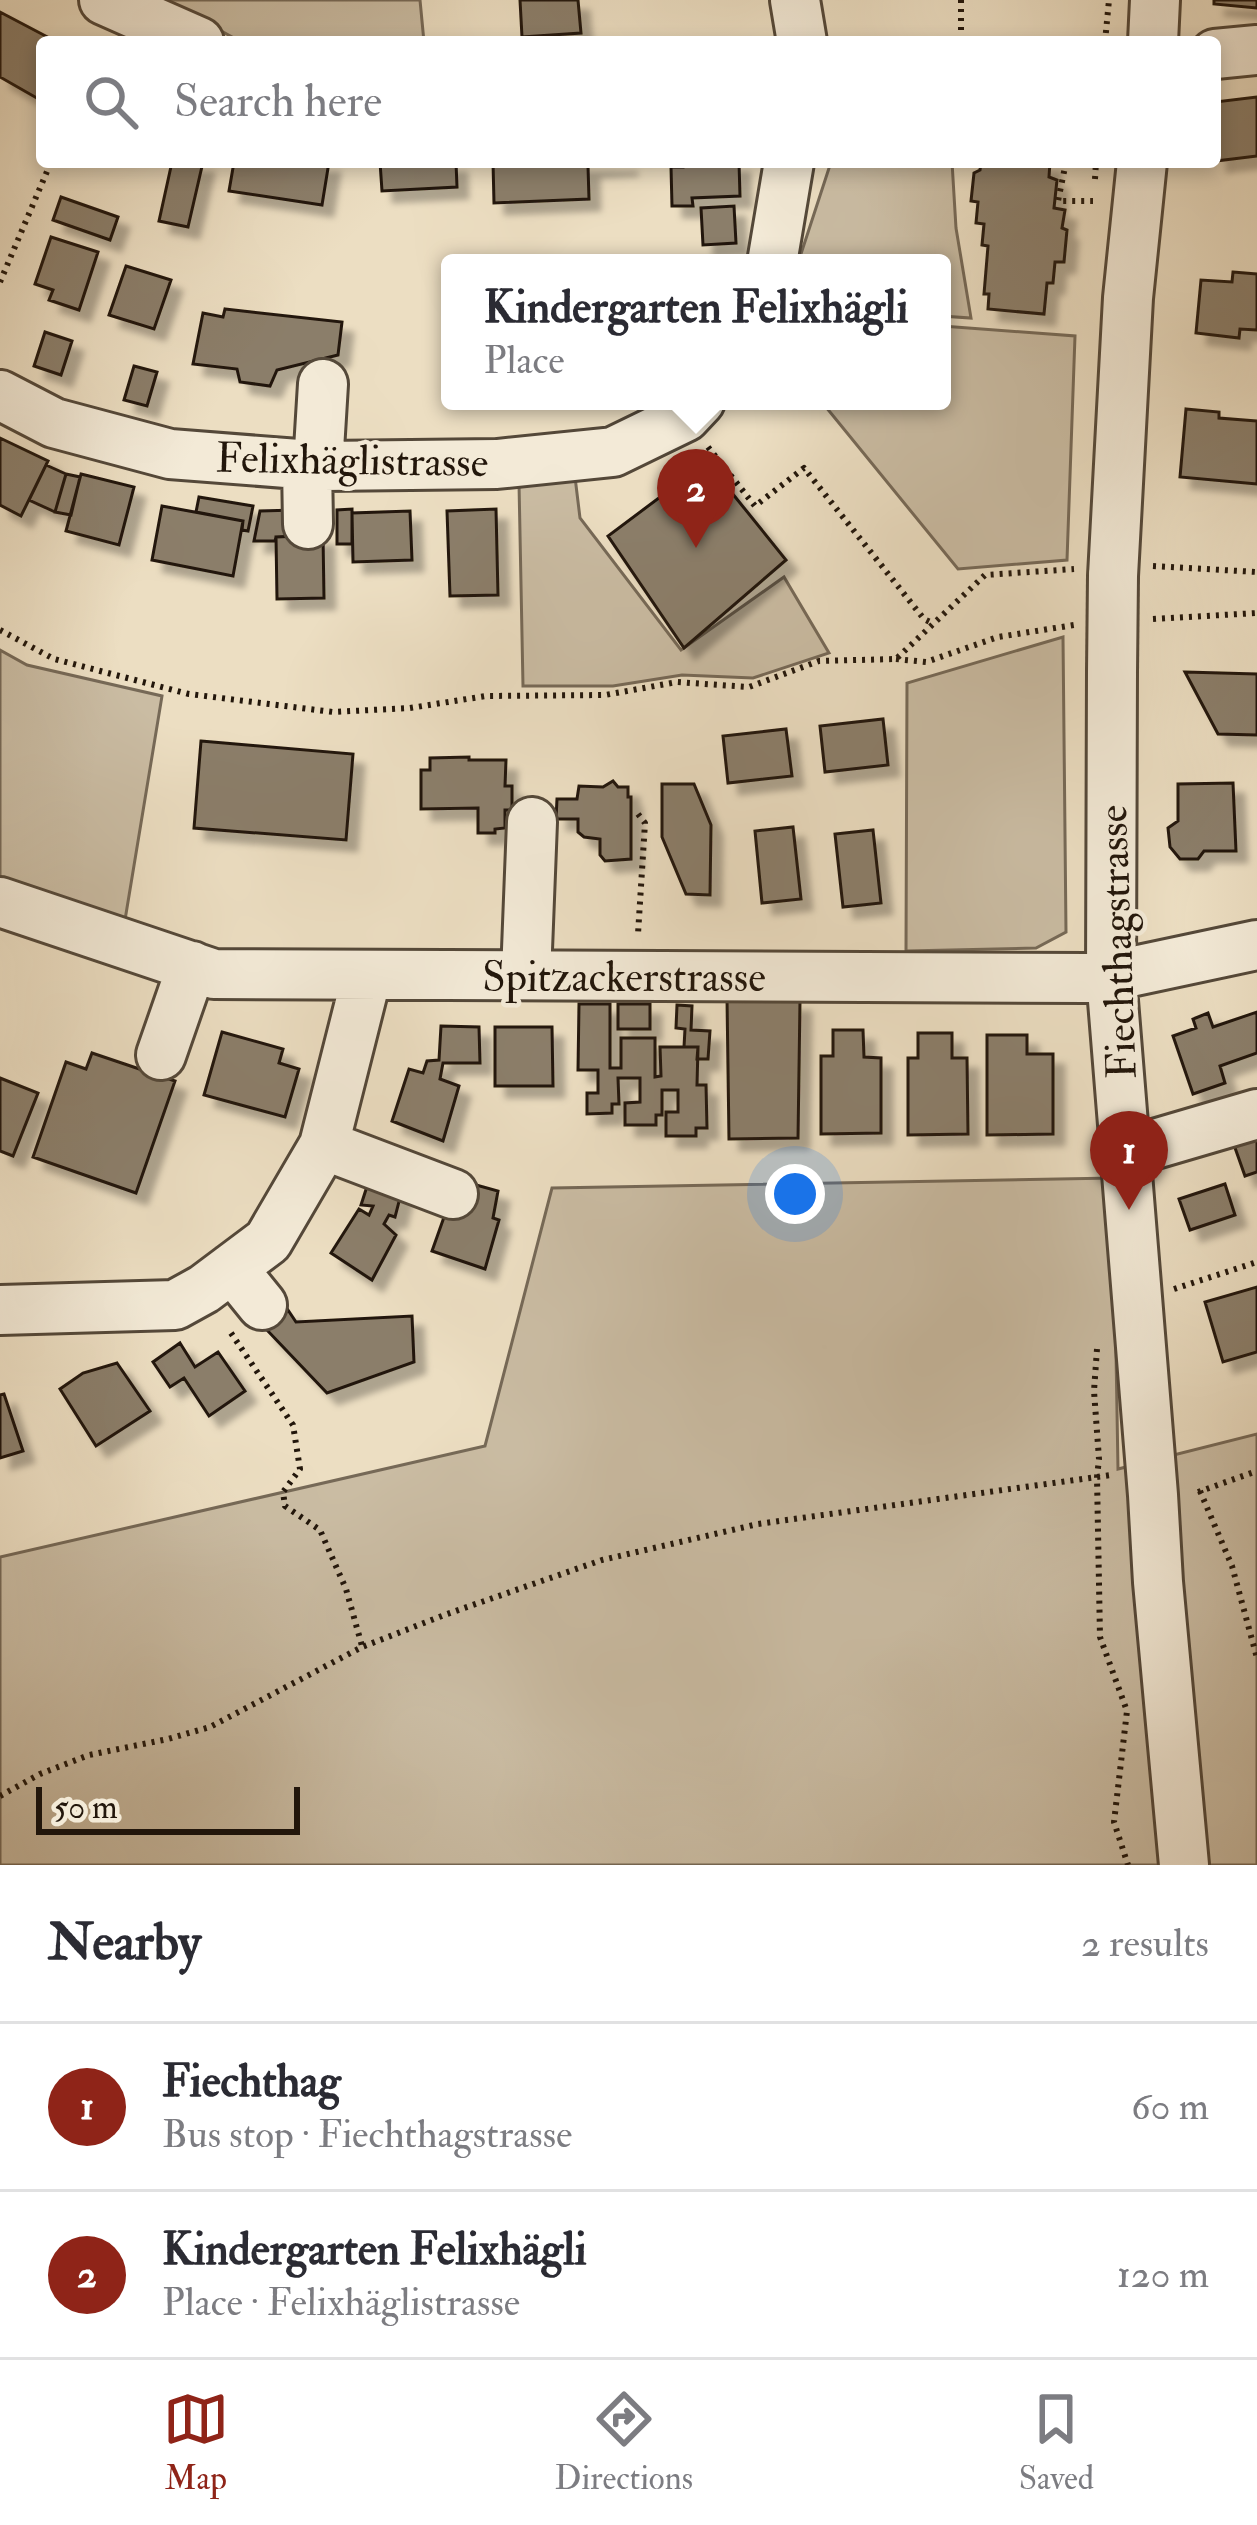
<!DOCTYPE html>
<meta charset="utf-8">
<style>
:root{--surface:#fff;--page:#f2f2f3;--text:#2b2b33;--muted:#7c7c81;--line:#e1e1e2;--accent:#8f2418}
body{margin:0;font-family:"IM FELL Double Pica",serif;background:var(--page);color:var(--text)}
.scale{position:absolute;left:36px;bottom:30px;width:264px;box-sizing:border-box;padding-left:12px;border:6px solid #22160b;border-top:0;font-size:33px;line-height:42px;white-space:nowrap;color:#22160b;-webkit-text-stroke:9px #f3ead7;paint-order:stroke}
.you{position:absolute;left:795px;top:1194px;width:42px;height:42px;margin:-30px;border:9px solid #fff;border-radius:50%;background:#1a73e8;box-shadow:0 0 0 18px #1a73e833}
.badge{display:grid;place-items:center;width:78px;height:78px;border-radius:50%;background:var(--accent);color:#fff;font-size:39px;font-weight:700}
.pin{position:absolute;translate:-50% -99px;filter:drop-shadow(0 3px 6px #0008)}
.pin::after{content:'';position:absolute;top:63px;width:42px;height:36px;background:inherit;clip-path:polygon(0 0,100% 0,50% 100%)}
.popup{position:absolute;left:441px;top:254px;width:510px;height:156px;box-sizing:border-box;display:grid;place-content:center;border-radius:12px;background:var(--surface);filter:drop-shadow(0 3px 9px #0005);font-size:39px;white-space:nowrap;color:var(--muted)}
.popup b{font-size:45px;color:var(--text)}
.popup::after{content:'';position:absolute;left:50%;top:100%;margin-left:-24px;border:24px solid transparent;border-top-color:var(--surface)}
.list{margin:0;padding:0;list-style:none}
h2{display:flex;justify-content:space-between;align-items:center;height:156px;margin:0;padding:0 48px;font-size:51px}
h2 small{font-size:39px;font-weight:400;color:var(--muted)}
.list li{display:grid;grid-template-columns:78px 1fr auto;gap:36px;align-items:center;box-sizing:border-box;height:168px;padding:0 48px;border-top:3px solid var(--line)}
.list b{display:block;font-size:45px;white-space:nowrap}
.list p{margin:0;font-size:39px;white-space:nowrap;color:var(--muted)}
.list em{font-size:39px;font-style:normal;color:var(--muted)}
.icon{flex:none;width:66px;height:66px;fill:none;stroke:currentColor;stroke-width:2;stroke-linecap:round;stroke-linejoin:round}
.map{position:relative;flex:none;width:1257px;height:1865px;overflow:hidden}
.search{position:absolute;background:var(--surface);box-shadow:0 6px 18px #0003;left:36px;right:36px;top:36px;height:132px;display:flex;align-items:center;gap:30px;box-sizing:border-box;padding:0 42px;border-radius:12px;color:var(--muted);font-size:45px}
.sheet{height:492px;background:var(--surface)}
nav{display:flex;justify-content:space-around;align-items:center;box-sizing:border-box;height:168px;border-top:3px solid var(--line);background:var(--surface);font-size:33px;color:var(--muted)}
nav a{display:grid;justify-items:center;gap:6px}
nav .on{color:var(--accent)}
.map>svg:first-child{display:block}
.green{fill:#cabca3;stroke:#766957;stroke-width:3}
.building{fill:#8b7e6a;stroke:#22160b;stroke-width:3;filter:url(#shadow)}
.lines{fill:none;stroke-linecap:round;stroke-linejoin:round}
.minor-casing{stroke:#544839;stroke-width:54}
.path{stroke:#22160b;stroke-width:6;stroke-dasharray:3 6;stroke-linecap:butt}
.minor{stroke:#f3ead7;stroke-width:48}
.minor-bridge-casing{stroke:#544839;stroke-width:54;stroke-linecap:butt}
.minor-bridge{stroke:#f3ead7;stroke-width:48}
.labels{text-anchor:middle;stroke-width:9;stroke-linejoin:round;paint-order:stroke}
.street-label{font-size:42px;fill:#22160b;stroke:#f3ead7}
</style>
<div class="map">
<svg width="1257" height="1865" viewBox="0 0 1257 1865">
<defs>
<filter id="shadow"><feDropShadow dx="11" dy="11" stdDeviation="3" flood-color="#0004"/></filter>
</defs>
<rect width="100%" height="100%" fill="#ecdec2"/>
<filter id="stains"><feTurbulence type="fractalNoise" baseFrequency=".00167" numOctaves="4"/><feColorMatrix values="0 0 0 0 .2 0 0 0 0 .09 0 0 0 0 .02 0 0 0 .5 -.17"/></filter>
<radialGradient id="worn" r=".72"><stop offset=".6" stop-color="#630" stop-opacity="0"/><stop offset="1" stop-color="#630" stop-opacity=".3"/></radialGradient>
<!-- green -->
<path class="green" d="M166 0H420L424 42H241Z
M831 162H952L956 228 971 318 942 316V263H798Z
M942 326 1075 336 1067 560 958 569 821 401H942Z
M575 477 580 518 681 650 784 577 829 653 753 678 682 675 613 686H523L519 483Z
M1063 637 1066 932 1036 948 906 951 907 683Z
M0 650 27 665 162 696 124 926 0 889Z
M1113 1178 1118 1469 1257 1434V1865H0V1557L485 1446 552 1188Z"/>
<!-- building -->
<path class="building" d="M520 0H578L581 33 522 37Z
M1214 0H1257V8L1214 4Z
M0 12 57 42H42V101L0 77Z
M1257 97V156L1216 161 1215 102Z
M172 162H203L188 227 159 221Z
M234 162H329L322 205 229 191Z
M380 162H456L457 187 382 191Z
M493 162H626V164L588 166 589 199 494 203Z
M683 162H739L740 196 692 198 693 206H672L671 167H683Z
M981 162H1050L1049 177 1057 180 1054 208 1065 210 1062 228 1067 230 1064 262H1055L1053 283H1047L1044 314 988 309 989 294H984L988 246 982 245 984 224 976 223 978 202 971 201 974 173 980 170Z
M61 197 118 217 110 240 53 220Z
M734 206 736 243 703 245 701 208Z
M51 237 98 252 79 310 49 300 53 290 35 284Z
M126 266 171 280 154 329 109 315Z
M1233 272 1257 274V330L1240 329 1239 338 1196 333 1201 280 1232 282Z
M225 309 342 322 338 355 277 370 270 386 240 382 237 369 193 364 203 313 223 317Z
M45 332 72 341 61 375 34 366Z
M134 366 157 372 147 406 124 400Z
M1186 409 1219 412V418L1257 421V484L1180 477Z
M0 438 48 461 21 516 0 505Z
M707 462 786 560 684 648 608 536Z
M46 465 66 474 55 512 29 500Z
M66 474 80 477 71 515 55 512Z
M81 474 134 487 119 545 66 531Z
M199 497 253 506 248 531 242 530 243 521 196 512Z
M162 506 243 521 233 576 152 560Z
M352 509V544H337V510Z
M496 509 498 595 450 596 447 511Z
M295 510V536L276 537 275 541H254L260 511Z
M410 511 412 560 353 562 352 513Z
M323 535 324 598 277 599 276 537Z
M1185 672 1257 674V735L1218 734Z
M883 719 888 765 825 772 820 726Z
M786 729 792 776 728 783 723 736Z
M201 741 353 754 346 840 194 828Z
M469 757V760H506L505 786H512V810H505V828L495 829V833H478V808L421 809V770H430V758Z
M613 781 618 787H628V797H631V859L605 861 600 855V839L584 837 578 832V819H556L557 799H577L579 786 603 787Z
M1233 783 1236 851H1204L1198 859H1180L1170 847 1168 828 1178 821V784Z
M662 784H694L711 825 710 895 686 894 662 837Z
M793 827 801 899 762 903 755 831Z
M873 830 881 903 843 907 835 834Z
M727 998 800 1001 798 1138 729 1139Z
M579 1004H610V1068H621V1038H655V1077L661 1076 660 1047H698L697 1085H706L707 1128H696V1136H666V1112H678V1090H662V1115H656V1125H625V1103L640 1102V1078H618L619 1104H612V1113L587 1114V1093H598V1070H578Z
M618 1004H650V1029H618Z
M677 1005 692 1006 691 1030 710 1031 708 1059H697L698 1047H684L685 1029 676 1028Z
M1257 1012V1053L1220 1066 1225 1083 1193 1094 1173 1036 1196 1028 1193 1019 1208 1013 1213 1027Z
M441 1026 479 1027 480 1063H443L440 1079 459 1086 443 1141 392 1121 409 1069 423 1073 427 1061 439 1060Z
M495 1027H552L553 1086H495Z
M833 1030H863L864 1057 881 1058V1133L821 1134V1056H833Z
M222 1032 283 1049 279 1063 299 1069 285 1117 204 1095Z
M918 1033H952V1058H967L968 1134 908 1135V1058H918Z
M987 1035H1027V1054H1053V1134L987 1135Z
M92 1053 175 1081 136 1193 33 1157 66 1062 86 1069Z
M0 1078 38 1093 13 1156 0 1151Z
M1257 1132V1172L1245 1176 1234 1145Z
M370 1177 403 1186 395 1217 389 1215 384 1224 396 1235 372 1280 331 1253 359 1209 369 1215 373 1206 361 1205Z
M469 1183 498 1191 493 1218 499 1220 485 1269 432 1251 449 1203Z
M1225 1184 1235 1215 1190 1230 1179 1199Z
M1257 1287V1352L1223 1362 1205 1302Z
M288 1310 296 1322 412 1316 414 1362 327 1393 265 1328Z
M180 1343 195 1367 218 1352 245 1391 209 1416 184 1378 170 1387 153 1362Z
M117 1363 150 1411 96 1446 60 1389 83 1373Z
M4 1394 23 1451 0 1458V1395Z"/>
<g class="lines">
<defs>
<path id="minor" d="M104 0 199 42
M795 0 802 42
M1153 42 1155 0
M1215 54 1257 50
M772 263 789 162
M0 395 54 423 170 454 324 466 497 464 613 452 685 417 700 401
M307 465 308 524
M318 466 323 384
M1113 576 1128 298 1142 162
M1112 672 1111 976 1153 1495 1158 1582 1184 1865
M0 902 214 974 1087 978 1111 976 1257 945
M526 975 532 822
M161 1055 192 966
M324 1145 453 1194
M1125 1150 1148 1146 1257 1114
M232 1268 262 1305
M0 1310 175 1305 204 1289 268 1241 324 1145 367 975"/>
</defs>
<!-- minor casing -->
<use href="#minor" class="minor-casing"/>
<!-- path -->
<path class="path" d="M961 0V42
M1105 42 1109 0
M1064 162 1065 167 1058 201H1093
M1095 179 1096 162
M0 282 51 162
M708 447 755 506 804 468 924 619 932 623
M1153 566 1257 572
M1153 619 1257 613
M0 630 54 659 189 694 333 712 410 708 486 696 605 695 677 682 749 687 819 661 896 659 985 575 1074 569
M896 659 926 662 998 637 1074 625
M638 814 645 823 638 934
M1174 1289 1257 1262
M231 1333 293 1425 300 1469 283 1492 285 1506 320 1530 346 1589 362 1646
M1097 1349 1094 1391 1099 1459 1097 1477 1100 1637 1127 1711 1114 1822 1128 1865
M1200 1491 1232 1566 1257 1658
M1198 1492 1257 1471
M0 1796 40 1774 89 1755 168 1739 210 1727 362 1647 447 1614 602 1560 758 1524 1111 1475"/>
<!-- minor -->
<use href="#minor" class="minor"/>
<defs>
<path id="minor-bridge" d="M1112 672 1113 576"/>
</defs>
<!-- minor-bridge casing -->
<use href="#minor-bridge" class="minor-bridge-casing"/>
<!-- minor-bridge -->
<use href="#minor-bridge" class="minor-bridge"/>
</g>
<g class="labels">
<!-- street labels -->
<g class="street-label">
<text transform="translate(352 459) rotate(1)" y="15">Felixhäglistrasse</text>
<text transform="translate(1116 942) rotate(-92)" y="15">Fiechthagstrasse</text>
<text x="624" y="991">Spitzackerstrasse</text>
</g>
</g>
<rect width="100%" height="100%" filter="url(#stains)"/>
<rect width="100%" height="100%" fill="url(#worn)"/>
</svg>
<div class="scale">50 m</div>
<div class="you"></div>
<div class="pin badge" style="left:1129px;top:1210px">1</div>
<div class="pin badge" style="left:696px;top:548px">2</div>
<div class="popup"><b>Kindergarten Felixhägli</b>Place</div>
<div class="search"><svg class="icon" aria-label="search" viewBox="0 0 24 24"><circle cx="10" cy="10" r="6"/><path d="M15 15l6 6"/></svg>Search here</div>
</div>
<section class="sheet">
<h2>Nearby<small>2 results</small></h2>
<ul class="list">
<li><span class="badge">1</span><div><b>Fiechthag</b><p>Bus stop · Fiechthagstrasse</p></div><em>60 m</em></li>
<li><span class="badge">2</span><div><b>Kindergarten Felixhägli</b><p>Place · Felixhäglistrasse</p></div><em>120 m</em></li>
</ul>
</section>
<nav>
<a class="on"><svg class="icon" aria-label="map" viewBox="0 0 24 24"><path d="M3 6l6-2 6 2 6-2v14l-6 2-6-2-6 2zM9 4v14M15 6v14"/></svg>Map</a>
<a><svg class="icon" aria-label="directions" viewBox="0 0 24 24"><path d="M12 3l9 9-9 9-9-9zM9 14v-3h6M13 9l2 2-2 2"/></svg>Directions</a>
<a><svg class="icon" aria-label="saved" viewBox="0 0 24 24"><path d="M7 4h10v16l-5-4-5 4z"/></svg>Saved</a>
</nav>
